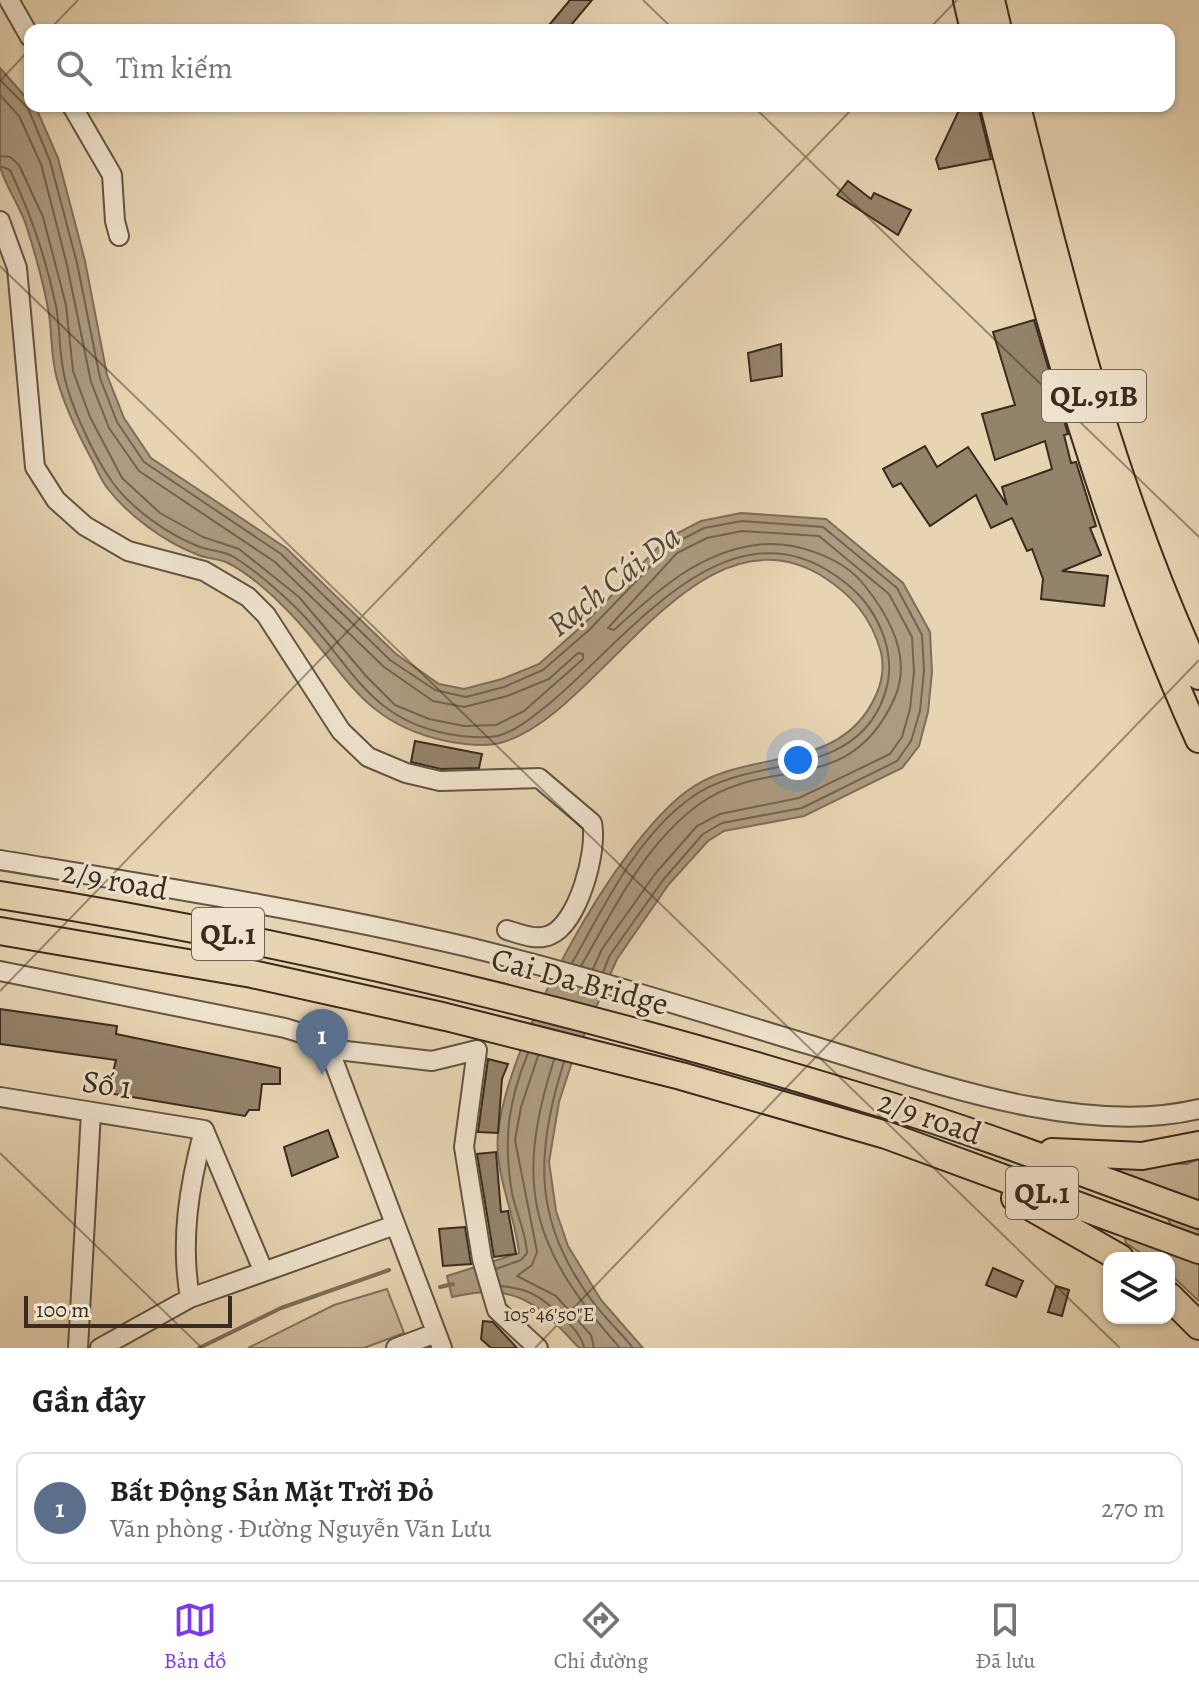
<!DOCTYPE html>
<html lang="vi">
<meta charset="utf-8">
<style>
:root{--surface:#fff;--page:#f2f2f2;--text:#202124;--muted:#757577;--line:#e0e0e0;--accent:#7c3aed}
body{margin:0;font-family:Alegreya,serif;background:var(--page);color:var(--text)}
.controls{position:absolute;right:24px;bottom:24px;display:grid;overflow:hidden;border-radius:16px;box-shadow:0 2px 6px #0004}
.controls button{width:72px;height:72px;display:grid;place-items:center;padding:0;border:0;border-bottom:2px solid var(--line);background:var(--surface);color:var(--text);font:40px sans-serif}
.scale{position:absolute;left:24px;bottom:20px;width:208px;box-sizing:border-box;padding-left:8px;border:4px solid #3a2b1e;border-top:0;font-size:22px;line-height:28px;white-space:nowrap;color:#3a2b1e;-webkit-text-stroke:6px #efe3cd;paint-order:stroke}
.you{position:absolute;left:798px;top:760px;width:28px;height:28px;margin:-20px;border:6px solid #fff;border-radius:50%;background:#1a73e8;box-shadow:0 0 0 12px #1a73e833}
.badge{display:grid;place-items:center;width:52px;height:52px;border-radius:50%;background:var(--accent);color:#fff;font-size:26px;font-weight:700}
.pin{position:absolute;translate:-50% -66px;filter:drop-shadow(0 2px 4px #0008)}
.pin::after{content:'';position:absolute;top:42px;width:28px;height:24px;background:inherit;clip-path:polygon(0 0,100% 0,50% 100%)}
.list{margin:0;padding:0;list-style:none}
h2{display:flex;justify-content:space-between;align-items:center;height:104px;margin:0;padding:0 32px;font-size:34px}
h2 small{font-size:26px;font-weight:400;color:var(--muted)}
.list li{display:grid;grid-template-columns:52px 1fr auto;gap:24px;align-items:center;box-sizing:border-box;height:112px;margin:0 16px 16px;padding:0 16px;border:2px solid var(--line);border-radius:16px}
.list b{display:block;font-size:30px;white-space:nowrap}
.list p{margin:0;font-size:26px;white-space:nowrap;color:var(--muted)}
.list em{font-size:26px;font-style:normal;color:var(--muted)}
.icon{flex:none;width:44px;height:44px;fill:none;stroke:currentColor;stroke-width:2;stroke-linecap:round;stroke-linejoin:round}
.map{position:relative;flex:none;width:1199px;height:1348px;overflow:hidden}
.search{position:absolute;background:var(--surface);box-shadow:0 2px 6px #0004;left:24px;right:24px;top:24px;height:88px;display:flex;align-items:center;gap:20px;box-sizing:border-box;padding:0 28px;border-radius:16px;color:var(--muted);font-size:30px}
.sheet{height:232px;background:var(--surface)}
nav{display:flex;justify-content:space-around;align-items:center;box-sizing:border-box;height:112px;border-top:2px solid var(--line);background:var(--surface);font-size:22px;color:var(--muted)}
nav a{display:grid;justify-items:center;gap:4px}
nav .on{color:var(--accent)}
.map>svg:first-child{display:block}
.green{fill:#cab799;stroke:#82715c;stroke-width:2}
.water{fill:#ac9b80;stroke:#7e6e59;stroke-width:2}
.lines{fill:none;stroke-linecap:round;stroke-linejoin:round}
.shore{stroke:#73634f;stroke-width:2}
.stream{stroke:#7e6e59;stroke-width:4}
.building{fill:#94836b;stroke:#3a2b1e;stroke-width:2}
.minor-casing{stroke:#655543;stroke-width:22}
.highway-casing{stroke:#3a2b1e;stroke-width:30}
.minor{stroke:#efe3cd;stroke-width:18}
.highway{stroke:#e7d4b2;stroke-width:26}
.ticks{fill:none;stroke:#3a2b1e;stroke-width:2;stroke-opacity:0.45}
.labels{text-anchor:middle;stroke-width:6;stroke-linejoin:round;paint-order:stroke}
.shield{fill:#efe3cd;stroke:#706252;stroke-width:2}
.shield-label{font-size:30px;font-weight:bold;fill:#3a2b1e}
.street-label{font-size:32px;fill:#3a2b1e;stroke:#efe3cd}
.water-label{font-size:34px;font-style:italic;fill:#564736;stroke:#efe3cd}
.ticks-label{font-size:20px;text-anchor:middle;fill:#3a2b1e;stroke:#efe3cd;stroke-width:6;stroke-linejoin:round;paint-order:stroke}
</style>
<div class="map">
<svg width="1199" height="1348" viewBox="0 0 1199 1348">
<rect width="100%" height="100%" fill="#e7d4b2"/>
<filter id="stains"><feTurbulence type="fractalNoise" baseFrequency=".0025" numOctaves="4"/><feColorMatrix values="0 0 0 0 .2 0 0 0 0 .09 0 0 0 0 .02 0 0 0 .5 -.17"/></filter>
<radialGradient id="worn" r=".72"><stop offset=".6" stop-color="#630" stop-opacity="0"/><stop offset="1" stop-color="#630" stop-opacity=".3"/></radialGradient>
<!-- green -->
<path class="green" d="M1199 1159V1301L1169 1273V1258H1148L1126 1243 1124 1234 1185 1254 1153 1188 1112 1173V1163L1187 1164Z
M387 1289 404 1333 364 1348H248L334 1305Z"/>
<!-- water -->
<path class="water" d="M0 68 37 110 58 158 85 261 107 375 124 418 151 458 286 548 396 654 439 684 464 689 502 679 539 664 583 625 666 539 701 521 741 513 826 519 903 583 930 632 932 672 928 712 919 746 902 768 804 816 724 831 708 841 669 884 617 959 571 1065 559 1102 549 1162 556 1211 568 1246 601 1300 643 1348H579C538 1303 516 1282 452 1297L447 1276 519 1253C515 1213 494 1174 498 1134 507 1042 613 846 687 791 748 746 840 776 876 695 882 682 884 666 881 652 871 617 852 595 822 576 695 499 600 717 500 743 484 747 462 744 446 741 359 723 344 668 288 611 273 595 248 573 228 563 218 558 206 559 196 554 165 542 129 516 108 489 101 481 97 469 92 460 78 434 65 408 57 379 51 358 52 335 49 314 44 285 36 256 27 228 21 207 6 188 0 167 0 141 0 97 0 68Z"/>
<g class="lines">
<!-- shore -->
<path class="shore" d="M0 80 28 108 50 161 77 263 100 378 117 422 144 462 281 554 390 660 435 690 466 697 504 687 543 670 589 630 671 545 704 528 742 521 823 527 897 588 922 635 924 671 920 711 911 741 897 761 802 808 722 823 703 834 663 880 610 955 603 972
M0 95 19 116 41 164 67 265 91 382 109 428 139 471 275 562 384 667 433 701 464 707 507 696 549 679 578 653 583 654V659L524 711 496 725 464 726 429 719 395 705 366 676 299 597 239 549 203 537 160 513 122 478 90 417 73 371 66 305 43 217 19 165 10 157 0 156
M0 166 10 170C31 214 46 259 56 306 60 327 59 348 63 369 68 401 94 457 113 483 133 510 169 535 200 547 211 551 224 551 234 557 253 569 274 587 290 602 352 659 364 724 461 736 471 737 487 738 497 736 517 731 535 715 550 703 623 643 721 505 827 570 855 587 873 606 884 637 892 662 891 682 880 706 845 780 750 755 692 797 636 837 605 905 572 963
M581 966C614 909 644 845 698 805 768 753 850 800 895 697 912 657 889 616 865 586 842 556 792 540 756 545 697 553 656 592 614 630L608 628 677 553 707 538 742 531 819 536 889 594 912 637 914 672 910 709 902 737 890 754 799 798 720 814 697 826 655 874 602 949 593 969
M538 1056 521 1107 515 1140 537 1252 532 1265 517 1276 556 1296 591 1335 594 1348
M554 1060C513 1187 532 1249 620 1348
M564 1062C534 1155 533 1225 596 1306 608 1321 621 1333 633 1348
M496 1269 521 1260 527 1253C526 1232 516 1213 512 1193 503 1140 508 1102 528 1053
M501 1286C509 1287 519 1288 526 1291 543 1297 582 1330 584 1348"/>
<!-- stream -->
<path class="stream" d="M440 1287 453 1284
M199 1348 281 1308 389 1270"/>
</g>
<!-- building -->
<path class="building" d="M570 0H592L567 30H557L550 24Z
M961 106H978L991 159 939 169 936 159Z
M848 181 871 199 874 193 911 210 898 235 837 195Z
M1034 320 1068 434 1064 435 1071 463 1076 462 1096 526 1090 528 1101 555 1062 571 1108 576 1104 606 1041 599 1043 579 1032 549 1027 551 1012 518 991 528 976 495 930 526 901 483 893 487 883 469 925 446 937 467 968 447 1007 505 1002 487 1052 469 1045 441 995 460 982 414 1015 405 993 332Z
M781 344 782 376 751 381 748 353Z
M415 741 482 754 479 768 441 769 411 762Z
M0 1009 117 1026 116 1034 280 1068V1084H262L259 1110H249L245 1116 108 1093 116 1060 0 1044Z
M488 1059 508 1064 502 1079 498 1133 478 1132Z
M328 1130 338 1157 292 1176 284 1147Z
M496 1152 501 1212 508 1211 516 1254 494 1257 477 1154Z
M465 1227 471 1264 443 1266 439 1229Z
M993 1268 1023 1281 1016 1297 986 1285Z
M1056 1286 1069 1290 1062 1316 1048 1312Z
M483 1321 493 1322 517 1348H491L481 1339Z"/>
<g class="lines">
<defs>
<path id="minor" d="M9 0 30 37
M72 106 112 175 115 221 119 236
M0 221 17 268 35 467 56 500 85 526 128 551 204 571 248 597 266 615 341 731 368 757 406 773 440 781 539 778 592 823C598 851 578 924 550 935 537 941 520 934 507 930
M0 860C156 886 314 911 468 947 582 975 695 1010 807 1044 924 1079 1078 1138 1199 1109
M0 971 285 1028 314 1037 329 1049 432 1061 477 1050 464 1147 482 1259 497 1310 538 1348
M329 1049 442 1348
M0 1097 204 1130
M204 1130 263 1270
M190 1298C180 1240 189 1186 204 1130
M78 1348 91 1112
M100 1348 190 1298 395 1225
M396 1348 436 1333"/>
<path id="highway" d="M967 0 974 30
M991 0 998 30
M994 106C1048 322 1107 535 1199 739
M1017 106C1065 300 1115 495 1199 676
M0 895C301 942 596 1015 887 1105 992 1137 1095 1178 1199 1215
M0 931 252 974 446 1017 681 1076 886 1135 1199 1250
M1052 1152 1142 1156 1199 1145
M1015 1198 1120 1258
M1169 1296 1199 1326"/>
</defs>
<!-- minor casing -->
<use href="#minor" class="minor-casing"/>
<!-- highway casing -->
<use href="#highway" class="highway-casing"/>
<!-- minor -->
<use href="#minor" class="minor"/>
<!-- highway -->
<use href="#highway" class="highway"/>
</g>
<!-- ticks -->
<path class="ticks" d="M643 0 674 30M49 30 78 0M928 30 957 0M0 81 30 49M753 106 1199 537M0 266 1120 1348M0 991 855 106M0 1153 202 1348M535 1348 1199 660"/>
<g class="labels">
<!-- shield labels -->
<g class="shield">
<rect x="1042" y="370" width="104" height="52" rx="6"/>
<rect x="192" y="908" width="72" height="52" rx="6"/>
<rect x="1006" y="1167" width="72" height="52" rx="6"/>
</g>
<g class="shield-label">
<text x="1094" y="406">QL.91B</text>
<text x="228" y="944">QL.1</text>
<text x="1042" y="1203">QL.1</text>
</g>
<!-- street labels -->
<g class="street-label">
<text transform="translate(115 880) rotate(10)" y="11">2/9 road</text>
<text transform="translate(580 981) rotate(15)" y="11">Cai Da Bridge</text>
<text transform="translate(107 1084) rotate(9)" y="11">Số 1</text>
<text transform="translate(930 1117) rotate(19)" y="11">2/9 road</text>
</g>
<!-- water labels -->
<g class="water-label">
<text transform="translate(613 580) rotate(-38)" y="12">Rạch Cái Da</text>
</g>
</g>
<g class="ticks-label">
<text x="549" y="1321">105°46'50"E</text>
</g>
<rect width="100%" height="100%" filter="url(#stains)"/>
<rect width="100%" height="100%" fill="url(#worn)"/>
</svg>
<div class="controls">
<button><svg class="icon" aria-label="layers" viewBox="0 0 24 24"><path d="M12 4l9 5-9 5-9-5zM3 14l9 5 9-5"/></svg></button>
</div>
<div class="scale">100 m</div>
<div class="you"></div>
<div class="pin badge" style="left:322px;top:1075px;background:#5c6f8a">1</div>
<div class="search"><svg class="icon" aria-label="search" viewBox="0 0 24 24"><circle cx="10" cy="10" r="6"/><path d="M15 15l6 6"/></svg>Tìm kiếm</div>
</div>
<section class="sheet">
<h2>Gần đây<small></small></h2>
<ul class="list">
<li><span class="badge" style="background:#5c6f8a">1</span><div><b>Bất Động Sản Mặt Trời Đỏ</b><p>Văn phòng · Đường Nguyễn Văn Lưu</p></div><em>270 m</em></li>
</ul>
</section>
<nav>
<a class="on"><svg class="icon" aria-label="map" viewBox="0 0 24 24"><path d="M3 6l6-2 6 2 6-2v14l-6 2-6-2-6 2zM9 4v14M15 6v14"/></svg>Bản đồ</a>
<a><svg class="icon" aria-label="directions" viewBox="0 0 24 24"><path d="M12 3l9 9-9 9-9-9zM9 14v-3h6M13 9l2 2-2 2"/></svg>Chỉ đường</a>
<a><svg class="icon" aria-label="saved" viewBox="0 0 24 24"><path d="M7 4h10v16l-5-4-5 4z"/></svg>Đã lưu</a>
</nav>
